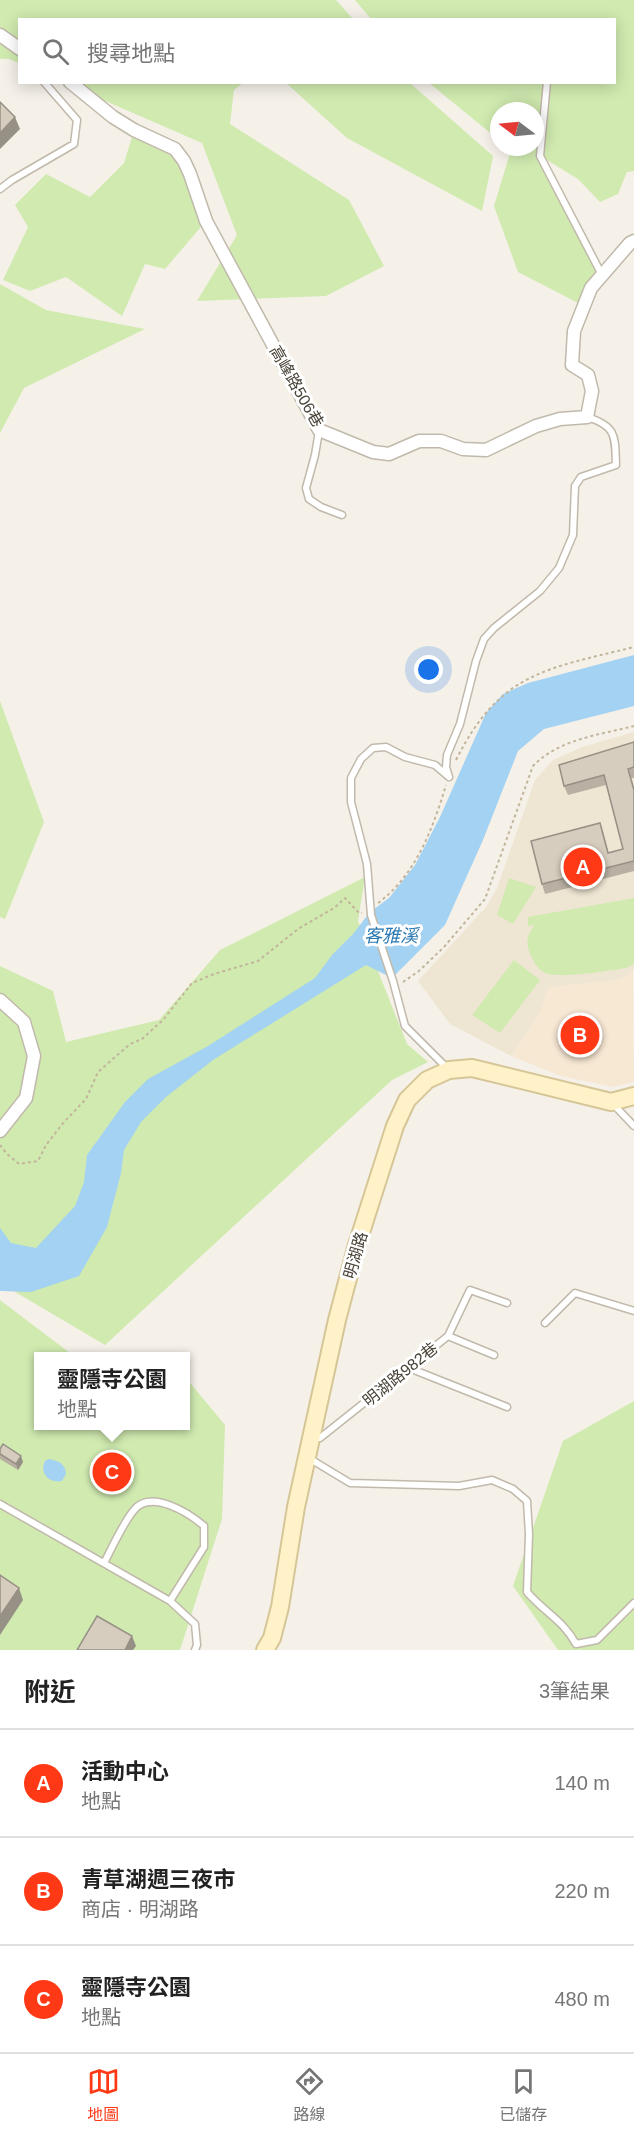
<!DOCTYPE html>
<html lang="zh-TW">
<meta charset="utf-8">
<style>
:root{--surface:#fff;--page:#f6f6f6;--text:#222;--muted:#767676;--line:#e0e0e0;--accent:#ff3916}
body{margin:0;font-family:Helvetica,"Noto Sans TC",sans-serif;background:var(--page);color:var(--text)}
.compass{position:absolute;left:490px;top:102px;width:54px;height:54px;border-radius:50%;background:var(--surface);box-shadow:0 3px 15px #0003;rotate:286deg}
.you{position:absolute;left:429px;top:670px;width:21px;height:21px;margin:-15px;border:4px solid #fff;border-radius:50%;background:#1a73e8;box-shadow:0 0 0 9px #1a73e833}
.badge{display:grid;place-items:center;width:39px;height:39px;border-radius:50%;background:var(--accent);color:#fff;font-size:20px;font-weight:700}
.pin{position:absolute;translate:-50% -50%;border:3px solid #fff;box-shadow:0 2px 6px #0006}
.popup{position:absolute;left:34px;top:1352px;width:156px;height:78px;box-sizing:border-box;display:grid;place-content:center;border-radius:0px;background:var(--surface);filter:drop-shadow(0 2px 4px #0005);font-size:20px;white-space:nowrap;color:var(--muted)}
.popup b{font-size:22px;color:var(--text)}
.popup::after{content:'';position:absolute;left:50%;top:100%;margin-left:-12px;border:12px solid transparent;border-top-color:var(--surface)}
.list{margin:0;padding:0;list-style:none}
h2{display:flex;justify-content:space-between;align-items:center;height:78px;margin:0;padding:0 24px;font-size:26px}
h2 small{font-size:20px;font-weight:400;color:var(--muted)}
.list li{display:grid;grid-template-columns:39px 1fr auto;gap:18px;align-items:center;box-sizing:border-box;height:108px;padding:0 24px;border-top:2px solid var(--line)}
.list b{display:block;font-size:22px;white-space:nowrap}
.list p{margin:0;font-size:20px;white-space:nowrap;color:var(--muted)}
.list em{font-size:20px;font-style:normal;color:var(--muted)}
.icon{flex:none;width:33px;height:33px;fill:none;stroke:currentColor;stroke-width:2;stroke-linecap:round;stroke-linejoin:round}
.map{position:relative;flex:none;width:634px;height:1650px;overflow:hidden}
.search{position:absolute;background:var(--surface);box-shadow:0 3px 15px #0003;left:18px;right:18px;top:18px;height:66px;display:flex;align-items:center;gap:15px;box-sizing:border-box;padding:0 21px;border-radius:0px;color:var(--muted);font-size:22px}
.sheet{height:402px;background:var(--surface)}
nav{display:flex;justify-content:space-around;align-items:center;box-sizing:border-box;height:84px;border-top:2px solid var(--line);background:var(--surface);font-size:16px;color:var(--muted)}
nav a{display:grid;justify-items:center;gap:3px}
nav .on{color:var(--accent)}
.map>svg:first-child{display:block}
.commercial{fill:#f7e8d4}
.education{fill:#eee6d2}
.green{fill:#d0eab0}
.water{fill:#a4d2f3}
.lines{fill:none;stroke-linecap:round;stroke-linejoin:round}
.lane-casing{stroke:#c1b9ab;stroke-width:9}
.street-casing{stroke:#c1b9ab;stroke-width:15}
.secondary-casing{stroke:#d6c697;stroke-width:20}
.path{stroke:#c3b59b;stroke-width:2;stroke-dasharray:3 3;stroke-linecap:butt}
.lane{stroke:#fff;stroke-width:6}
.street{stroke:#fff;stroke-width:12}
.secondary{stroke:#fff2c9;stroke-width:16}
.wall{fill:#b9b0a3}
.shaded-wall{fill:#969085}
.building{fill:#d7cdbe;stroke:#969085;stroke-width:1.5}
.labels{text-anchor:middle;stroke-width:6;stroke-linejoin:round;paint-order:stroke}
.street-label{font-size:16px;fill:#494237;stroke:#fff}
.water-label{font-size:18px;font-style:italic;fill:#2a78b1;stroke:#fff}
</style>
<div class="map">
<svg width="634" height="1650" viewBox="0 0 634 1650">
<rect width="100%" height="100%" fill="#f5f1e9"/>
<!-- commercial -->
<path class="commercial" d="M633 969 634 1082 613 1087 561 1076 511 1056 539 1014 548 986 616 980Z"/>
<!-- education -->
<path class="education" d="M634 732V969L626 976 616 980 548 987 539 1014 511 1056 450 1024 418 981 486 907 497 888 535 780 553 760 582 747Z"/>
<!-- green -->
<path class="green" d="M0 0H336L353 19 20 20 19 63 9 59H0Z
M355 0H634V171L627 172 618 194 600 202 578 179 542 157 602 276 584 306 518 272 494 206 511 150 507 147H535V111H499V140L429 83 614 82V20L371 19Z
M64 83H243L234 90 230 124 349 200 384 266 326 296 197 301 237 235 202 143Z
M286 83H410L493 156 482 211 347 138Z
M134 130 175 149 206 221 165 269 145 264 122 316 66 277 30 291 3 280 28 227 15 205 46 174 90 197 124 163Z
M0 284 46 310 145 329 24 388 0 433Z
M0 701 44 822 5 919 0 917Z
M365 877 358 921 407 1044 428 1062 392 1080 105 1345 0 1283V966L53 991 66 1042 159 1020 220 950Z
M509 878 536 887 513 924 497 915Z
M634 898V964L626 968C609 970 554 981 542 971 537 968 533 960 531 956 525 943 527 936 534 925L528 926V917Z
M514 960 540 980 500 1033 472 1015Z
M0 1300 74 1356H39V1426H186V1378L225 1425 222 1519 180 1650H0Z
M634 1401V1650H558L513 1586 563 1441Z"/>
<!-- water -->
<path class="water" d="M634 655V706L544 729 518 751 483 840 445 925 392 978 366 965 213 1060 166 1097 141 1122 124 1150 121 1173 107 1227 79 1276 31 1292 0 1291V1228L11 1243 36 1248 75 1206 84 1182 87 1155 125 1102 148 1079 208 1046 315 978 332 955 353 934 370 912 389 898 415 865 440 817 486 713 503 694 528 683Z
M49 1459C59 1461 65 1463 66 1474L62 1481C49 1484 39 1473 45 1461Z"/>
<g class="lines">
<defs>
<path id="lane" d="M547 82 540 156 602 275
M0 189 12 180 74 144 77 120 44 82
M319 431 315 455 306 488 309 499 321 507 342 515
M449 777 446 767 447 755 460 724 476 661 484 639 494 628 540 591 559 568 573 535 575 486 581 477 616 465C615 437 617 426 587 417
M447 1068 405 1026 393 981 371 915 367 864 351 802V778L361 759 373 748 386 747 405 757 435 765 449 777
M613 1104 634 1126
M545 1323 575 1293 634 1311
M448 1336 494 1355
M409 1368 507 1407
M312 1436 320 1438 448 1336 470 1290 507 1303
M307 1457 350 1483 459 1486 492 1480 513 1489 527 1501 529 1534 527 1592C544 1612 563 1620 576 1644L597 1640 634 1603
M0 1504 170 1601 195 1624 197 1645 195 1650
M104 1563C112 1548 123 1523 134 1510 151 1489 189 1513 204 1526V1547L170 1601"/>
<path id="street" d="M0 35 20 49
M70 82 113 117 134 130 175 149 184 161 190 174 206 221 319 430 373 452 389 454 419 441H441L463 449 486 450 536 426 560 419 587 417 592 391 588 375 572 365 574 331 591 288 630 243 634 241
M0 1000 24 1022 34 1056 26 1098 0 1131"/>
<path id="secondary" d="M265 1650 272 1638 280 1607 296 1507 337 1320 356 1248 395 1126 407 1100 427 1080 449 1070 472 1068 611 1102 634 1096"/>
</defs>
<!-- lane casing -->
<use href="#lane" class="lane-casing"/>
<!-- street casing -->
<use href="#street" class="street-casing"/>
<!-- secondary casing -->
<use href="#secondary" class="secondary-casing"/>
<!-- path -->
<path class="path" d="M456 760C500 672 546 669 634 647
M378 903C416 875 433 828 446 785
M403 982 419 971 444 947 485 899 533 766C559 739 599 735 634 726
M0 1145 7 1154 19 1164 38 1161 46 1145 64 1122 86 1099 98 1072 130 1044 142 1039 163 1020 192 983 214 974 258 961 298 929 334 908 345 898 359 913H362"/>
<!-- lane -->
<use href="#lane" class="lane"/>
<!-- street -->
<use href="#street" class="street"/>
<!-- secondary -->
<use href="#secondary" class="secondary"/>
</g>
<!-- wall -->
<path class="wall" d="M634 742V778H631L634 788V871L545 894 542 884 600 823 608 853 623 849 606 785 568 795 564 786Z
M0 1449 23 1462 18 1470 0 1459Z"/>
<!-- shaded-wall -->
<path class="shaded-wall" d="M15 117 20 129 0 149V133Z
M600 823 603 832 611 862 608 853Z
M21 1456 23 1462 18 1470 16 1464Z
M19 1588 23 1600 0 1635V1616Z
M132 1636 136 1646 133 1650H125Z"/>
<!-- building -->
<path class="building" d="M0 102 15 117 0 133Z
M634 742V767L628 769 634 790V861L542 884 531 841 600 823 608 853 623 849 604 775 564 786 559 765Z
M3 1444 21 1456 16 1464 0 1454V1449Z
M0 1575 19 1588 0 1616Z
M97 1616 132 1636 125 1650H77Z"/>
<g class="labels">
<!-- street labels -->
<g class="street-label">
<text transform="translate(297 386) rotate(60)" y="6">高峰路506巷</text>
<text transform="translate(355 1255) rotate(-74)" y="6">明湖路</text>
<text transform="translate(400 1374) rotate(-39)" y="6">明湖路982巷</text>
</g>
<!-- water labels -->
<g class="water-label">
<text x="391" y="942">客雅溪</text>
</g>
</g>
</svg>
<svg class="compass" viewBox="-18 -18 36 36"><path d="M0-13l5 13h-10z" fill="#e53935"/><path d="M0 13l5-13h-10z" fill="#767676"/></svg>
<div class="you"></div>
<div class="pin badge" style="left:583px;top:867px">A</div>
<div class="pin badge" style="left:580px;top:1035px">B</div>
<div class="pin badge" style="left:112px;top:1472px">C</div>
<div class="popup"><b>靈隱寺公園</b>地點</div>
<div class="search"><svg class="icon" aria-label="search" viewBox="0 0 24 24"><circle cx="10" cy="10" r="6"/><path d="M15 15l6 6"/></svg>搜尋地點</div>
</div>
<section class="sheet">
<h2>附近<small>3筆結果</small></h2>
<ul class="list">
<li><span class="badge">A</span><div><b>活動中心</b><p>地點</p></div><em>140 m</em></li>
<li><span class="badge">B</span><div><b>青草湖週三夜市</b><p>商店 · 明湖路</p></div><em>220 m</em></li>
<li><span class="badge">C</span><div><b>靈隱寺公園</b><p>地點</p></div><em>480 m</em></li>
</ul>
</section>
<nav>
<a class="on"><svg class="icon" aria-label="map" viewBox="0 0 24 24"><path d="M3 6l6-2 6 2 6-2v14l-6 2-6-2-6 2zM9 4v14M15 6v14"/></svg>地圖</a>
<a><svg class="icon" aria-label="directions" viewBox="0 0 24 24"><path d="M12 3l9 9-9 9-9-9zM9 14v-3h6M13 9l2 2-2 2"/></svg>路線</a>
<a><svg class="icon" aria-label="saved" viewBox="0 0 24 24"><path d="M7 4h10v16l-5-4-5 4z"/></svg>已儲存</a>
</nav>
